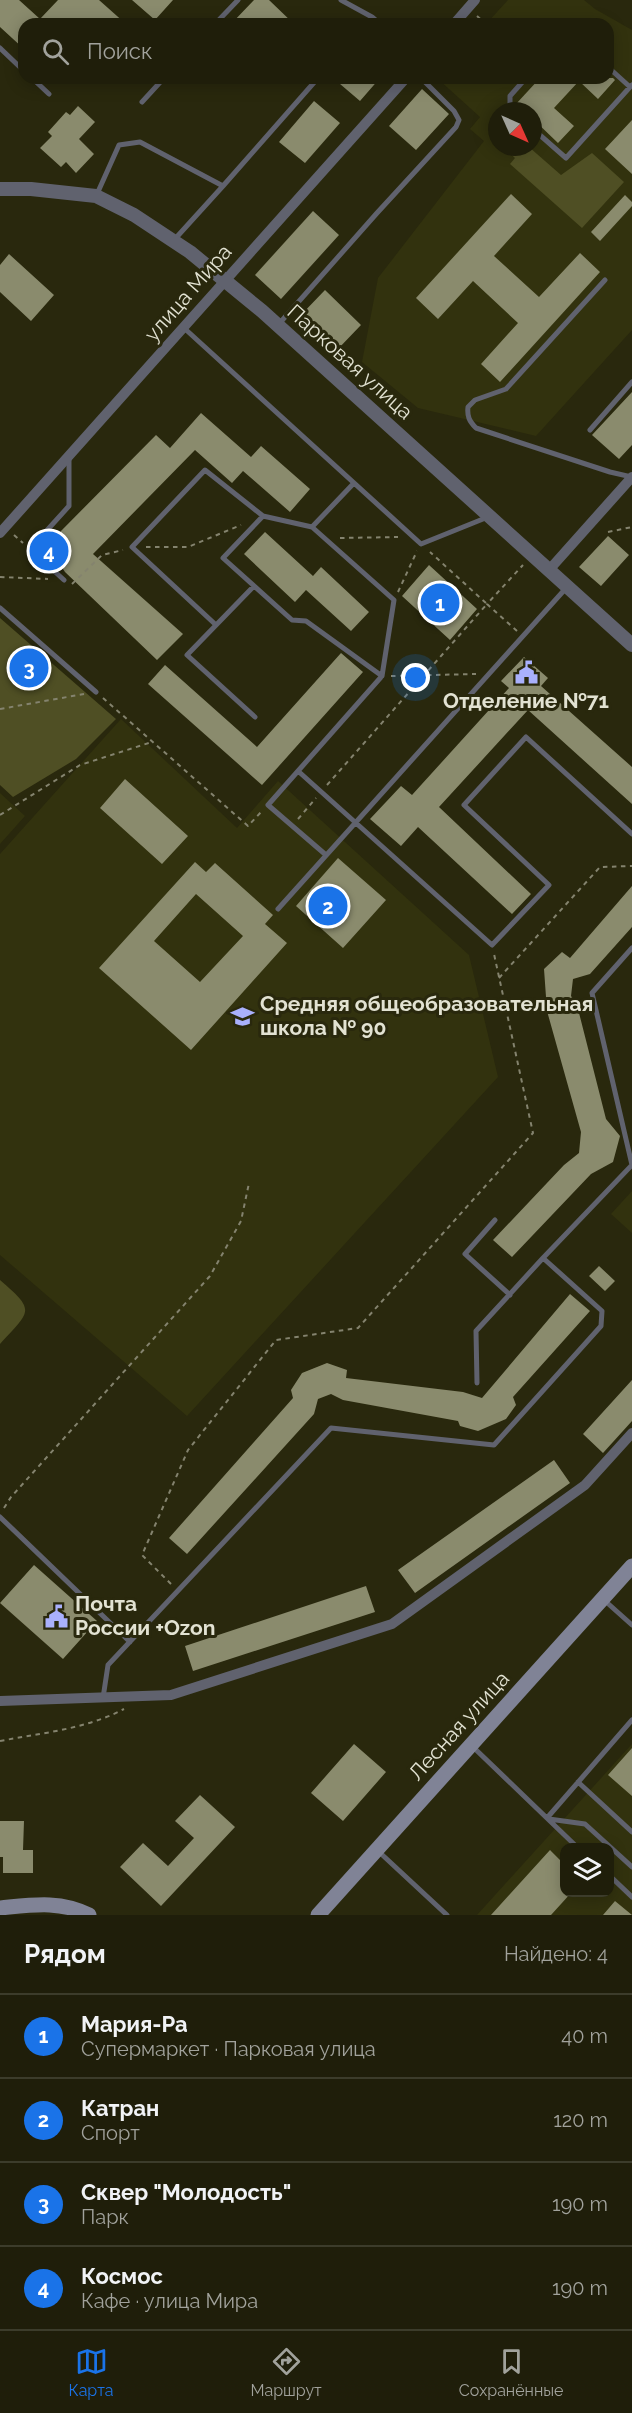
<!DOCTYPE html>
<html lang="ru">
<meta charset="utf-8">
<style>
:root{--surface:#1f1e0a;--page:#2c2b18;--text:#f1f3f6;--muted:#a1a29c;--line:#3c3c2b;--accent:#1a73e8}
body{margin:0;font-family:Raleway,sans-serif;background:var(--page);color:var(--text)}
.controls{position:absolute;right:18px;bottom:18px;display:grid;overflow:hidden;border-radius:12px;box-shadow:0 3px 15px #0003}
.controls button{width:54px;height:54px;display:grid;place-items:center;padding:0;border:0;border-bottom:2px solid var(--line);background:var(--surface);color:var(--text);font:30px sans-serif}
.compass{position:absolute;left:488px;top:102px;width:54px;height:54px;border-radius:50%;background:var(--surface);box-shadow:0 3px 15px #0003;rotate:135deg}
.you{position:absolute;left:416px;top:678px;width:21px;height:21px;margin:-15px;border:4px solid #fff;border-radius:50%;background:#1a73e8;box-shadow:0 0 0 9px #1a73e833}
.badge{display:grid;place-items:center;width:39px;height:39px;border-radius:50%;background:var(--accent);color:#fff;font-size:20px;font-weight:700}
.pin{position:absolute;translate:-50% -50%;border:3px solid #fff;box-shadow:0 2px 6px #0006}
.list{margin:0;padding:0;list-style:none}
h2{display:flex;justify-content:space-between;align-items:center;height:78px;margin:0;padding:0 24px;font-size:26px}
h2 small{font-size:20px;font-weight:400;color:var(--muted)}
.list li{display:grid;grid-template-columns:39px 1fr auto;gap:18px;align-items:center;box-sizing:border-box;height:84px;padding:0 24px;border-top:2px solid var(--line)}
.list b{display:block;font-size:22px;white-space:nowrap}
.list p{margin:0;font-size:20px;white-space:nowrap;color:var(--muted)}
.list em{font-size:20px;font-style:normal;color:var(--muted)}
.icon{flex:none;width:33px;height:33px;fill:none;stroke:currentColor;stroke-width:2;stroke-linecap:round;stroke-linejoin:round}
.map{position:relative;flex:none;width:632px;height:1915px;overflow:hidden}
.search{position:absolute;background:var(--surface);box-shadow:0 3px 15px #0003;left:18px;right:18px;top:18px;height:66px;display:flex;align-items:center;gap:15px;box-sizing:border-box;padding:0 21px;border-radius:18px;color:var(--muted);font-size:22px}
.sheet{height:414px;background:var(--surface)}
nav{display:flex;justify-content:space-around;align-items:center;box-sizing:border-box;height:84px;border-top:2px solid var(--line);background:var(--surface);font-size:16px;color:var(--muted)}
nav a{display:grid;justify-items:center;gap:3px}
nav .on{color:var(--accent)}
.map>svg:first-child{display:block}
.built{fill:#32320e;fill-rule:evenodd}
.green{fill:#4f4f24}
.building{fill:#8a8b6d;fill-rule:evenodd}
.lines{fill:none;stroke-linecap:round;stroke-linejoin:round}
.path{stroke:#84836e;stroke-width:2;stroke-dasharray:4.5 4.5;stroke-linecap:butt}
.service{stroke:#60626e;stroke-width:5}
.minor{stroke:#60626e;stroke-width:10}
.tertiary{stroke:#60626e;stroke-width:14}
.secondary{stroke:#808396;stroke-width:15}
.labels{text-anchor:middle;stroke-width:6;stroke-linejoin:round;paint-order:stroke}
.street-label{font-size:21px;fill:#e2e2d2;stroke:#29280d}
.poi-label{font-size:21px;font-weight:bold;fill:#e2e2d2;stroke:#29280d;text-anchor:start}
</style>
<div class="map">
<svg width="632" height="1915" viewBox="0 0 632 1915">
<rect width="100%" height="100%" fill="#29280d"/>
<!-- built -->
<path class="built" d="M508 0H584L595 9 632 30V330L536 436 418 408 362 362 378 278 484 141 470 129 480 117 438 79 608 78V24H486ZM497 111H533V147H497Z
M121 719 237 828 278 781 469 955 498 1077 187 1416 0 1255V854Z
M0 793 25 816 0 844Z
M632 1191V1233L611 1214Z
M632 1744V1915H477ZM564 1848H610V1892H564Z"/>
<!-- green -->
<path class="green" d="M503 147H529L561 175 592 153 624 182 582 228 510 164 515 158Z
M0 618 116 719 76 759 13 797 0 785Z
M0 1280C36 1311 31 1310 0 1344Z"/>
<!-- building -->
<path class="building" d="M0 0H19L40 19 58 0H99L126 24H24V49L0 27Z
M132 0H173L155 20Z
M254 0H269L294 24H231Z
M333 78H380L360 101Z
M540 78H613L615 80 598 99 579 81 554 108 574 126 558 143 533 119V111H524L516 104Z
M422 89 449 114 416 150 389 126Z
M314 101 340 123 305 163 279 142Z
M78 106 95 122 79 139 94 154 76 173 66 162 61 167 40 148 52 136 48 132 66 112 70 115Z
M632 120V174L605 149Z
M511 194 532 214 494 256 539 297 580 253 600 272 500 382 481 364 518 323 473 281 438 319 416 298Z
M625 195 632 202V206L600 241 591 232Z
M313 211 339 235 281 299 255 275Z
M9 254 54 295 31 321 0 292V265Z
M325 290 361 325 337 350 300 316Z
M632 392V445L619 459 592 435Z
M201 413 251 457 261 446 310 489 290 512 243 471 232 483 195 450 93 554 183 634 157 660 65 572 52 553 61 531 156 435 170 448Z
M265 532 313 576 321 567 369 612 351 631 306 590 295 602 244 554Z
M608 536 629 555 601 586 579 567Z
M429 565 477 609 450 640 402 596Z
M341 653 363 672 262 785 148 684 165 665 257 747Z
M524 657 548 678 541 686 632 767V804L528 710 439 807 531 894 512 914 418 827 401 846 370 819 401 786 412 795 509 688 501 681Z
M125 779 188 836 162 864 100 808Z
M338 858 386 900 343 948 296 906Z
M195 862 206 872 215 863 273 915 265 924 287 943 191 1050 99 968ZM196 894 243 936 200 982 154 941Z
M632 886V927L590 974 573 979 571 996 577 1005 606 1119 620 1136 613 1162 591 1174 512 1257 493 1240 564 1165 579 1153 581 1132 547 1011 544 969 562 952 570 958Z
M599 1266 615 1281 605 1291 589 1276Z
M570 1294 590 1311 513 1397 516 1405 506 1419 478 1431 460 1426 458 1421 343 1400 331 1394 318 1399 314 1414 187 1554 169 1538 293 1398 291 1390 302 1373 327 1363 347 1370 346 1378 463 1392 482 1398Z
M632 1380V1421L603 1453 583 1434Z
M554 1460 570 1483 415 1593 398 1570Z
M34 1565 97 1621 63 1659 0 1603Z
M366 1586 375 1612 193 1671 185 1646Z
M354 1744 386 1772 343 1821 311 1793Z
M632 1748V1796L608 1775Z
M200 1795 235 1827 161 1906 120 1867 143 1843 168 1866 194 1838 175 1821Z
M0 1821H24L23 1850H33V1873H3V1857H0Z
M550 1850 564 1864V1893H571L551 1915H491Z
M615 1901 632 1915H603Z"/>
<g class="lines">
<!-- path -->
<path class="path" d="M477 16 486 24
M608 532 632 527
M14 535 23 543
M340 538 398 537
M146 547H188L241 525
M0 577 48 579
M72 584 102 555 123 550
M398 592 417 551
M517 631 487 604 523 565
M391 676 476 674
M103 698 248 826 262 811
M0 709 84 694
M327 785 487 604 430 552
M0 815 80 765 152 742
M298 819 316 798
M499 978 600 867 632 866
M4 1508 11 1497 210 1276 241 1221 249 1183
M171 1584 142 1555 188 1450 276 1340 358 1328 533 1133 494 954
M0 1741C42 1733 86 1729 124 1709"/>
<!-- service -->
<path class="service" d="M341 0 372 17
M215 24 238 0
M366 24 372 17 380 24
M0 48 24 71
M608 67 630 87 632 85
M32 78 49 94
M142 102 164 78
M510 111V96L526 78
M533 129 566 158 630 87
M97 194 119 145 140 142 223 186 318 78
M174 240 223 186
M605 280 506 389 475 400 468 407C467 416 469 421 476 428L610 472 632 477
M278 325 377 213 456 127 459 120 454 111 421 78
M184 328 421 544 488 517
M590 430 632 382
M354 483 312 527 394 600 382 676
M263 516 312 527
M64 580 30 549 69 506V457
M254 586 187 655 255 717
M0 608 96 692
M216 625 132 547 205 470 263 516 223 558 292 620 306 621 382 676 298 771
M326 855 268 805 298 771 492 945 549 885 464 805 526 737 632 834
M278 909 567 587
M495 1220 465 1254 510 1295
M477 1383 476 1331 543 1258
M0 1517 130 1642
M604 1600 632 1625
M103 1698 108 1665 331 1428 494 1445 601 1326 602 1311 543 1258 632 1165 592 993 632 948
M472 1746 578 1848
M578 1782 632 1832
M547 1818 632 1720
M549 1819 585 1824 632 1867
M377 1850 447 1915
M610 1876 632 1897"/>
<!-- minor -->
<path class="minor" d="M454 24 475 0
M0 533 406 78
M549 570 632 477
M0 1701 171 1695 392 1624 585 1485 632 1433"/>
<!-- tertiary -->
<path class="tertiary" d="M0 189H31L96 196 134 215 190 252 262 311 632 645"/>
<!-- secondary -->
<path class="secondary" d="M0 1908C31 1905 60 1900 89 1915
M318 1915 632 1566"/>
</g>
<!-- icons -->
<defs>
<symbol id="civic-bare" viewBox="-9 -9 18 18"><path d="M-.6-6.5H3V-4.5H.6V-3L4-1V1h2V6H-6V1h2V-1L-.6-3ZM-1.2 2.5V6h2.4V2.5Z" fill="#a9b0fc" stroke="#29280d" stroke-width="2.5" paint-order="stroke"/></symbol>
<symbol id="school-bare" viewBox="-9 -9 18 18"><path d="M0-5L7-2L0 1L-7-2ZM-4 1L0 2.5L4 1V4Q0 6-4 4Z" fill="#a9b0fc" stroke="#29280d" stroke-width="2.5" paint-order="stroke"/></symbol>
</defs>
<g fill-rule="evenodd">
<use href="#civic-bare" x="510" y="656" width="33" height="33"/>
<use href="#school-bare" x="226" y="1000" width="33" height="33"/>
<use href="#civic-bare" x="40" y="1600" width="33" height="33"/>
</g>
<g class="labels">
<!-- street labels -->
<g class="street-label">
<text transform="translate(188 293) rotate(-49)" y="7">улица Мира</text>
<text transform="translate(350 362) rotate(42)" y="7">Парковая улица</text>
<text transform="translate(459 1726) rotate(-48)" y="7">Лесная улица</text>
</g>
<!-- poi labels -->
<g class="poi-label">
<text x="526" y="708" text-anchor="middle">Отделение №71</text>
<text x="260" y="1011">Средняя общеобразовательная<tspan x="260" dy="24">школа № 90</tspan></text>
<text x="75" y="1611">Почта<tspan x="75" dy="24">России +Ozon</tspan></text>
</g>
</g>
</svg>
<div class="controls">
<button><svg class="icon" aria-label="layers" viewBox="0 0 24 24"><path d="M12 4l9 5-9 5-9-5zM3 14l9 5 9-5"/></svg></button>
</div>
<svg class="compass" viewBox="-18 -18 36 36"><path d="M0-13l5 13h-10z" fill="#e53935"/><path d="M0 13l5-13h-10z" fill="#a1a29c"/></svg>
<div class="you"></div>
<div class="pin badge" style="left:440px;top:603px">1</div>
<div class="pin badge" style="left:328px;top:906px">2</div>
<div class="pin badge" style="left:29px;top:668px">3</div>
<div class="pin badge" style="left:49px;top:551px">4</div>
<div class="search"><svg class="icon" aria-label="search" viewBox="0 0 24 24"><circle cx="10" cy="10" r="6"/><path d="M15 15l6 6"/></svg>Поиск</div>
</div>
<section class="sheet">
<h2>Рядом<small>Найдено: 4</small></h2>
<ul class="list">
<li><span class="badge">1</span><div><b>Мария-Ра</b><p>Супермаркет · Парковая улица</p></div><em>40 m</em></li>
<li><span class="badge">2</span><div><b>Катран</b><p>Спорт</p></div><em>120 m</em></li>
<li><span class="badge">3</span><div><b>Сквер &quot;Молодость&quot;</b><p>Парк</p></div><em>190 m</em></li>
<li><span class="badge">4</span><div><b>Космос</b><p>Кафе · улица Мира</p></div><em>190 m</em></li>
</ul>
</section>
<nav>
<a class="on"><svg class="icon" aria-label="map" viewBox="0 0 24 24"><path d="M3 6l6-2 6 2 6-2v14l-6 2-6-2-6 2zM9 4v14M15 6v14"/></svg>Карта</a>
<a><svg class="icon" aria-label="directions" viewBox="0 0 24 24"><path d="M12 3l9 9-9 9-9-9zM9 14v-3h6M13 9l2 2-2 2"/></svg>Маршрут</a>
<a><svg class="icon" aria-label="saved" viewBox="0 0 24 24"><path d="M7 4h10v16l-5-4-5 4z"/></svg>Сохранённые</a>
</nav>
